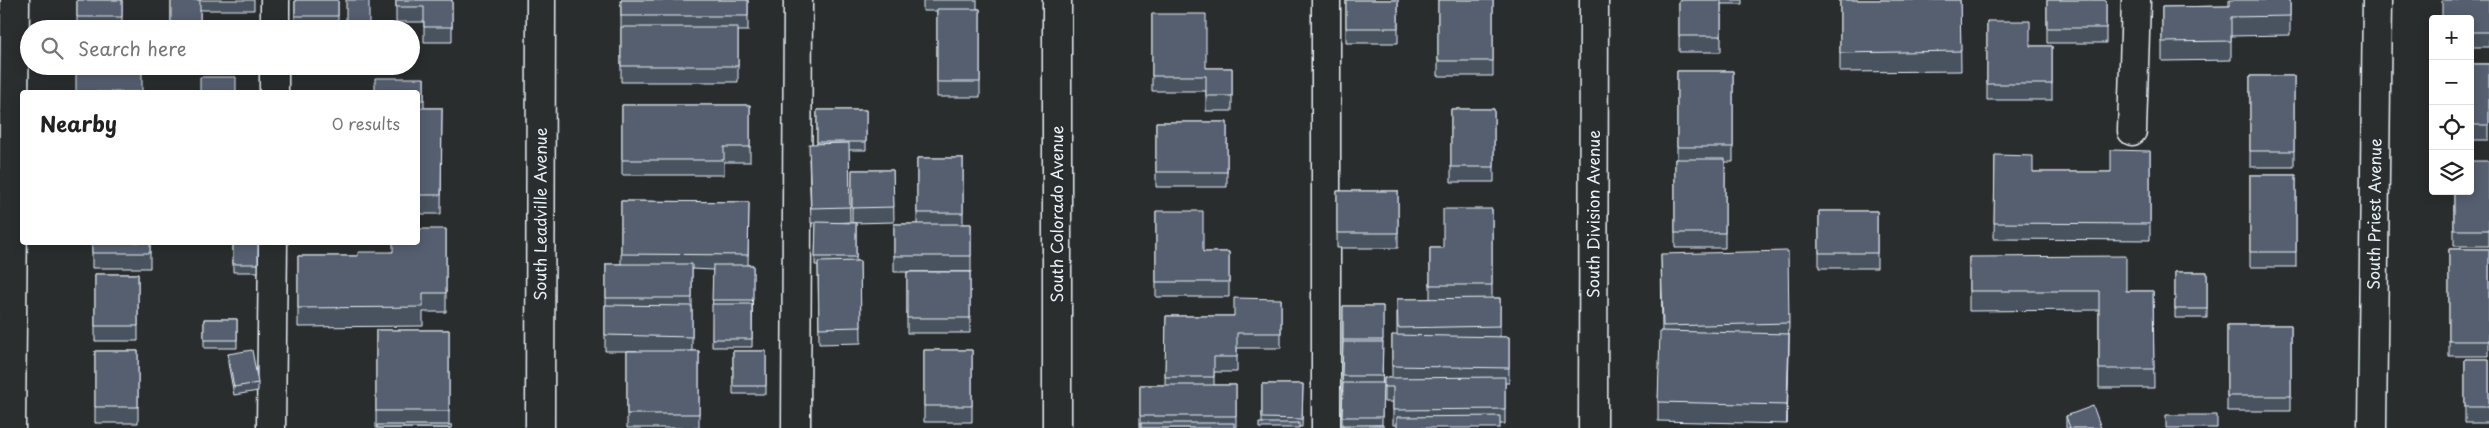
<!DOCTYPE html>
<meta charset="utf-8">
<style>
:root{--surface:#fff;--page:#f2f2f2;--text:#222;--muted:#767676;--line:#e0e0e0}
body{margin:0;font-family:"Playpen Sans",sans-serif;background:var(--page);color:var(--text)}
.controls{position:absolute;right:15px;top:15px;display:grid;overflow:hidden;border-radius:5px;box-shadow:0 2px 12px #0003}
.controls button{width:45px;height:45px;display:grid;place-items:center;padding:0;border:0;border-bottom:1px solid var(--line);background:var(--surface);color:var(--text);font:25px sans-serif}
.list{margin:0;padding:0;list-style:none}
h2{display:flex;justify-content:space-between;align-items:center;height:65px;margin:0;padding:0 20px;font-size:21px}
h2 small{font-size:16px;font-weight:400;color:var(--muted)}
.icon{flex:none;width:28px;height:28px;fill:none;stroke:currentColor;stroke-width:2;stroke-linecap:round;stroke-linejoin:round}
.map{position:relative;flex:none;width:2489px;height:428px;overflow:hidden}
.search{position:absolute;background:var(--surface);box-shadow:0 2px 12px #0003;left:20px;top:20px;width:400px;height:55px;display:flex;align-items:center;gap:12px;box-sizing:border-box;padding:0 18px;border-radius:28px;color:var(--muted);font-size:19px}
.panel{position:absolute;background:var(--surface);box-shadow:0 2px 12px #0003;left:20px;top:90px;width:400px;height:155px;border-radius:5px}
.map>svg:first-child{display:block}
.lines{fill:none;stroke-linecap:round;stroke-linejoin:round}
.minor-casing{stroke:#e8f1f8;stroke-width:31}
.minor{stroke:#2a2d2e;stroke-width:28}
.wall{fill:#48525f;stroke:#e8f1f8}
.shaded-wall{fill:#3b424e;stroke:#e8f1f8}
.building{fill:#545f6f;stroke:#e8f1f8}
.labels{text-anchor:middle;stroke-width:5;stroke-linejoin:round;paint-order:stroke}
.street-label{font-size:16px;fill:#e8f1f8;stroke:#2a2d2e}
</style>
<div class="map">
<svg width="2489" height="428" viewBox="0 0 2489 428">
<rect width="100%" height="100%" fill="#2a2d2e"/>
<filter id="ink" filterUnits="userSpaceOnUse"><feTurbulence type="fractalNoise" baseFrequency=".02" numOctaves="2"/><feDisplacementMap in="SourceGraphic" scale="10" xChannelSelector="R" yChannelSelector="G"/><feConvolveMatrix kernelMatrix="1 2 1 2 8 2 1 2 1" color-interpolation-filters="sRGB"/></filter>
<g filter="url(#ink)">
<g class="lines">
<defs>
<g id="minor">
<path d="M1057 0V428"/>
<path d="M275 29V0"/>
<path d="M274 92V66"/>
<path d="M2132 131 2136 0"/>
<path d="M11 428 15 0"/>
<path d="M271 428 273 242"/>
<path id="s1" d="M540 428 541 0"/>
<path d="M796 428 798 0"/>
<path d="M1326 428V0"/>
<path id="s2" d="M1593 428 1594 0"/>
<path id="s3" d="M2372 428 2377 0"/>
</g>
</defs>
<!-- minor casing -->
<use href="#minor" class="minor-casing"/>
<!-- minor -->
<use href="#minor" class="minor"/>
</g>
<!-- wall -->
<path class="wall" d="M77 0H122V29H77Z
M171 0H254V10H200V29H171Z
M295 0H338V29H295Z
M396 0H452V42H424V22H396Z
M621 0H748V31H738V82H621Z
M923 0H977V9H980V97H937V11H923Z
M1346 0H1398V43H1346Z
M1438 0H1493V76H1438Z
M1679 0H1742V4H1721V52H1679Z
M1840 0H1960L1961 71 1840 72Z
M2047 0H2106V43H2047Z
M2290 0V35L2231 36V60L2162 61V7L2229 6Z
M2489 0V47H2470V19Z
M1152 14 1206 68H1232V111H1206V91H1152Z
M1987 21 2030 46H2052V100H1987Z
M2470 64H2489V140H2470Z
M1677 71H1733V162H1725V248H1675V159H1677Z
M2250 76H2294V167H2250Z
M424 78V108H442L441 214H418V92Z
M622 105H750V162H724V175H622Z
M1451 109H1494V182H1451Z
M817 110H866V150H849L850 222 831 223H852V170H893L894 222 853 223H856V261H860L861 343 819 344 818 265H815L816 223H811L809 159 817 144Z
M1156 122H1227V187H1156Z
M2150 151V240L1994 239 1995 155 2033 172H2111Z
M917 158H963V224H971V272H894V224H917Z
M2489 161V246H2454V191Z
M2250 175H2296V267H2250Z
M1337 191H1398V248H1337Z
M621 201 749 202 748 265H753L752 347H712L713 270 692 269V351H699V428H627V351H637H605V305H606V264H621Z
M1492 209V298H1500V337H1509V383H1505V424L1393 425V402H1384V378H1392V335L1397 336V299H1430V248H1443Z
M1156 211 1203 252H1229V297H1156Z
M1819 211H1877V268H1819Z
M446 229V312H423V326L298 327V256H358L393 252Z
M92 242H150V268H92Z
M233 242H258V272H233Z
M2449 249H2489V356H2449Z
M1661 254 1789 323 1787 424 1658 421V402L1662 332Z
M1969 257 2126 291H2153L2154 388H2099V310L1969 311Z
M907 272H970V333H907Z
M2175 272H2207V318H2175Z
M95 274H138V341H95Z
M1281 299V348H1237V372H1214V385H1236V428H1140V385H1165L1166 316H1234Z
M1343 306H1383L1382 425 1342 426Z
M204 319H237V348H204Z
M2227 325H2291V411H2227Z
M376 330H449V425L452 428H376Z
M924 350H972V422H924Z
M95 351H138V423H95Z
M733 351H766V394H733Z
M228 354 258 383V391L234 395 228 363Z
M2465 359H2489V423H2465Z
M1262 384H1303L1302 427 1262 423Z
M2066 416 2101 428H2066Z"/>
<!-- shaded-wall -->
<path class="shaded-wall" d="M1789 334V354L1787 424V405Z"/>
<!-- building -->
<path class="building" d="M77 0H122V17H77Z
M171 0H200V25H171Z
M295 0H338V16H295Z
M346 0H369V29H346Z
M396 0H452V27H424V7H396Z
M621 0H748V16H621Z
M1346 0H1398V28H1346Z
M1438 0H1493V61H1438Z
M1679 0H1721V36H1679Z
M1840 0H1960L1961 51 1840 53Z
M2047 0H2106V28H2047Z
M2229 0H2290V16L2231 17V41L2162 42V7L2229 6Z
M2442 0H2489V32H2470V19H2442Z
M937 9H980V82H937Z
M1152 14H1206V68H1232V96H1206V76H1152Z
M1987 21H2030V46H2052V84H1987Z
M621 27H738V66H621Z
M2470 64H2489V125H2470Z
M76 66H120V69H142V92H76Z
M1677 71H1733V147H1677Z
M2250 76H2294V151H2250Z
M200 77H236V92H200Z
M375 78H424V100H418V92H375Z
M622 105H750V147H724V160H622Z
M418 108H442L441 195H418Z
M1451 109H1494V167H1451Z
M817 110H866V142H817Z
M1156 122H1227V172H1156Z
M849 143 850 207 811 208 809 144Z
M2111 150 2150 151V224L1994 223 1995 155 2033 156V172H2111Z
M917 158H963V213H917Z
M1675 159H1725V233H1675Z
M2470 161H2489V230H2454V191H2470Z
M852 170H893L894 207 852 208Z
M2250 175H2296V252H2250Z
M1337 191H1398V233H1337Z
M621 201 749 202 748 255 621 254Z
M1443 209H1492V285H1430V248H1443Z
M1156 211H1203V252H1229V282H1156Z
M1819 211H1877V253H1819Z
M816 222 856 223V257H815Z
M894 224H971V256H894Z
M418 229H446V293H423V307L298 308V256H358V252H393V242H418Z
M92 242H150V253H92Z
M233 242H258V264H233Z
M2449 249H2489V341H2449Z
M1788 251 1789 323 1663 326 1661 254Z
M2126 256V291H2153L2154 369H2099V291H1969V257Z
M860 261 861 327 819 328 818 262Z
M606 264H692V298H606Z
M713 265H753V300H712Z
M907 272H970V318H907Z
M2175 272H2207V309H2175Z
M95 274H138V326H95Z
M1234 298 1281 299V333H1237V357H1214V377H1165L1166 316H1234Z
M1500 298V326L1398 328 1397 299Z
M712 304H752V339H712Z
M605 305 692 306V337L605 335Z
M1343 306H1383V340H1343Z
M204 319H237V340H204Z
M2227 325H2291V396H2227Z
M376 330H449V411H376Z
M1660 331 1789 334 1787 405 1658 402Z
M1392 335 1509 337V368L1392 366Z
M1343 342H1383L1382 376H1342Z
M252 350 258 383 234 387 228 354Z
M924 350H972V406H924Z
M95 351H138V407H95Z
M627 351H699V414H627Z
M733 351H766V386H733Z
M2465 359H2489V407H2465Z
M1505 377V409L1393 410V387H1384V378Z
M1343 383H1383L1382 417H1342Z
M1262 384H1303L1302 419 1262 418Z
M1140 385H1236V416H1140Z
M2093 406 2101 428H2070L2066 416Z
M2166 415H2217V428H2166Z
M1500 416V428H1397V417Z
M1141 423H1234V428H1141Z
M1259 423H1299V428H1259Z
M377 425H452V428H377Z
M1343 425H1383V428H1343Z"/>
</g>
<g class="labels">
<!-- street labels -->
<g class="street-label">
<text dy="6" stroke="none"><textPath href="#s1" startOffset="214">South Leadville Avenue</textPath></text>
<text transform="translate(1057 214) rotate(-90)" y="6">South Colorado Avenue</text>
<text dy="6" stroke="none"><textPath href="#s2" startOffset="214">South Division Avenue</textPath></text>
<text dy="6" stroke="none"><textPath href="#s3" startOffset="214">South Priest Avenue</textPath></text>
</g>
</g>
</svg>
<div class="controls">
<button>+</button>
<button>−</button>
<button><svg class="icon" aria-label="locate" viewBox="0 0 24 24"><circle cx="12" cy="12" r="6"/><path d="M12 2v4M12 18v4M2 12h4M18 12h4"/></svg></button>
<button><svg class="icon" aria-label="layers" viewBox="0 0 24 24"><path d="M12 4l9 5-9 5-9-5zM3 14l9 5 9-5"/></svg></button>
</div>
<div class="search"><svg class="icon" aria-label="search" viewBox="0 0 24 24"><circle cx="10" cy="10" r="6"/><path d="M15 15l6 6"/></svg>Search here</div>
<section class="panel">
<h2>Nearby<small>0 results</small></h2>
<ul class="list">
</ul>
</section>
</div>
